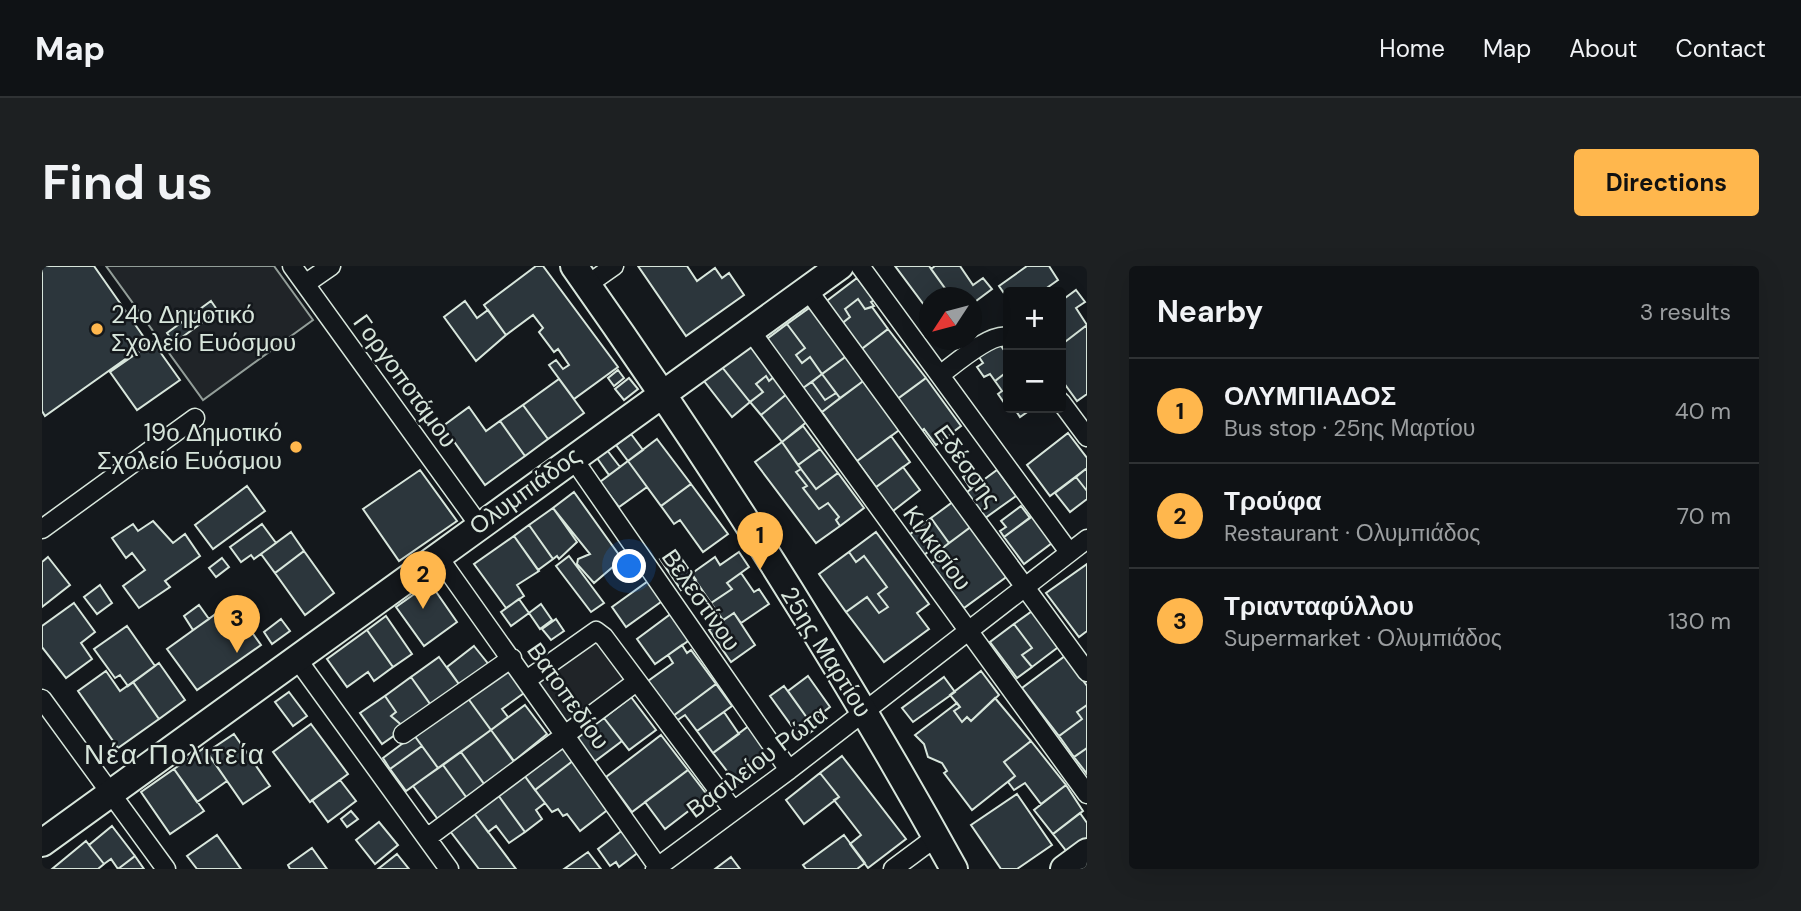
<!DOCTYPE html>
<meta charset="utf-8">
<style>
:root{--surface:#0f1215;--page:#1d2022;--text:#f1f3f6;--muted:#9b9ea0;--line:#2f3234;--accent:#ffb74d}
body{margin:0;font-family:"DM Sans",sans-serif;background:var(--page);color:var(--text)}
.controls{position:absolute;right:21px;top:21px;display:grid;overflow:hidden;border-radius:7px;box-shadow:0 7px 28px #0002}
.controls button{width:63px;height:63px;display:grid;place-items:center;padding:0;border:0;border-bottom:2px solid var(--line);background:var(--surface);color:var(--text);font:35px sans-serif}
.compass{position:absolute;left:877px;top:21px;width:63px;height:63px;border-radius:50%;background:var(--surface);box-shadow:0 7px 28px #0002;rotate:234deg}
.you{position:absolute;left:588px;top:301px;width:24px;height:24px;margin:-18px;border:5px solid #fff;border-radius:50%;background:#1a73e8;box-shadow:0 0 0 10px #1a73e833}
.badge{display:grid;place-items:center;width:46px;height:46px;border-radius:50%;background:var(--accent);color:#111;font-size:23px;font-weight:700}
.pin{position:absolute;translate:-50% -58px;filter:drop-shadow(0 2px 4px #0008)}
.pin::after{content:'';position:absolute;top:37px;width:24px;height:21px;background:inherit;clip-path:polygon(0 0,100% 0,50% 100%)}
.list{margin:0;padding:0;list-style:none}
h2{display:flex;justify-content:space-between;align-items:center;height:91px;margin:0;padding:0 28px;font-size:30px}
h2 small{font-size:23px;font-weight:400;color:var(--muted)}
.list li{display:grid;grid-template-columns:46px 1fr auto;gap:21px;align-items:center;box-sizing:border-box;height:105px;padding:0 28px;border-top:2px solid var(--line)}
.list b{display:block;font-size:26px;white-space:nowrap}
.list p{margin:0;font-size:23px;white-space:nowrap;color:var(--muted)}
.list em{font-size:23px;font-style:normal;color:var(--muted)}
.map{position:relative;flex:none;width:1045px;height:603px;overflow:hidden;border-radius:7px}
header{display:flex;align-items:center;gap:42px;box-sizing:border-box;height:98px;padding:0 35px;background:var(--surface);border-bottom:2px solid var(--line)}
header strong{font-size:33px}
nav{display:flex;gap:38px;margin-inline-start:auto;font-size:24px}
.intro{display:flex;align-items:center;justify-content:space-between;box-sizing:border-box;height:168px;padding:0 42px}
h1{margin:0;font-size:49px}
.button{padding:18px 32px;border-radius:7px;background:var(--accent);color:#111;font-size:24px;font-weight:700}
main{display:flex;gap:42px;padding:0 42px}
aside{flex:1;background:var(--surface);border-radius:7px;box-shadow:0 7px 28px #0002}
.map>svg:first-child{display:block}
.green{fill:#202428;stroke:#939e99;stroke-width:2}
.building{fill:#2c363c;stroke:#d8e6dc;stroke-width:2}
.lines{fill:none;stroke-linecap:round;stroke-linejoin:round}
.street-casing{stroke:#d8e6dc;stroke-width:21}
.secondary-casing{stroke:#d8e6dc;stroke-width:30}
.street{stroke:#14181c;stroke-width:18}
.secondary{stroke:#14181c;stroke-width:26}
.poi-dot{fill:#ffb74d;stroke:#14181c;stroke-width:2.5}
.labels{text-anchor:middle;stroke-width:5;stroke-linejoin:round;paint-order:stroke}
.poi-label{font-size:24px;fill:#d8e6dc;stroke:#14181c;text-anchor:start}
.street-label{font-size:24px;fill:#d8e6dc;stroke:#14181c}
.quarter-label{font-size:28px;letter-spacing:2px;fill:#d8e6dc;stroke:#14181c}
</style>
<header>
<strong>Map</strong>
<nav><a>Home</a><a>Map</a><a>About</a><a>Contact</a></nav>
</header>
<div class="intro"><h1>Find us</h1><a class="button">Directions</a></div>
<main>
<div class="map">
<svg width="1045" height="603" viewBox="0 0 1045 603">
<rect width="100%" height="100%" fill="#14181c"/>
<!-- green -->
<path class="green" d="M64 0H232L271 54 161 134Z
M557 373 587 415 526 458 496 416Z"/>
<!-- building -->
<path class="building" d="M0 0H52L106 77 3 150 0 145Z
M494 0H501L576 101 532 133 507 99 514 94 521 103 527 99 516 83 512 86 497 66 501 62 491 49 464 69 442 39Z
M596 0H645L655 15 673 2 680 12 687 7 702 29 644 70Z
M853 0H887L910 32H888V47Z
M893 0H918L931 19 941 12 950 23 930 38V32H910L889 3Z
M985 0H1007L1016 14 999 26H966V33L957 20Z
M815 12 832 34 829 36 832 40 823 43 816 33 803 43 808 51 798 59 782 37Z
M1034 24 1043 36 1034 42 1045 59 1019 79V35Z
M816 33 823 43 830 41 846 63 817 85 798 59 808 51 803 43Z
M169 35 176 45 132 77 125 67Z
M423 35 435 52 446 44 464 69 434 95 402 51Z
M770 40 806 89 780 108 768 91 760 97 754 89 763 82 745 58Z
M745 58 763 82 754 89 760 97 768 91 780 108 761 122 725 73Z
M1045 59V128L1035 135 1019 113V79Z
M846 63 884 112 854 134 817 85Z
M111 76 138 114 95 144 68 106Z
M957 77 966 90V105L953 115 948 108 942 111 935 101 941 97 937 91Z
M708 79 733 110 727 115 724 110 714 118 721 126 708 136 680 101Z
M806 89 824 113 798 132 780 108Z
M680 101 708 136 690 151 662 115Z
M576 104 582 112 572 120 566 112Z
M966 105V140L965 141 956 128 960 125 953 115Z
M780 108 794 127 783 134 770 116Z
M724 110 727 115 733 110 746 127 719 149 708 136 721 126 714 118Z
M587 112 596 123 582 134 573 123Z
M884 112 919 160 894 179 882 163 878 166 854 134Z
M517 113 542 147 506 173 481 139Z
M824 113 860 162 815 195 780 146Z
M770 116 783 134 794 127 798 132 780 146 761 122Z
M746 127 767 154 740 176 719 149Z
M481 139 506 173 483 190 458 155Z
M427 141 444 165 458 155 483 190 443 219 401 160Z
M972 142H991L978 151Z
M761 160 778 183 756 199 740 176Z
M1026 167 1045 192V202L1008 230 985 199Z
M589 168 601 184 586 195 574 179Z
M849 170 868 196 834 221 815 195Z
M615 173 649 218 619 240 586 195Z
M740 176 759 203 754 206 765 220 761 222 777 243 786 237 797 251 794 254 798 260 774 277 713 196Z
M778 183 796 207 774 223 756 199Z
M565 184 578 201 567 209 555 192Z
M586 195 605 221 577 241 558 216Z
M861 201 878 224 851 245 833 222Z
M1045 202V225L1034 211Z
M759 203 774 223 796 207 822 242 798 260 794 254 797 251 786 237 777 243 761 222 765 220 754 206Z
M931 203 940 215 929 223 921 211Z
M378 204 415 255 357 295 321 243Z
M955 204 974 230 939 255 921 229Z
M1034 211 1045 225V233L1028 246 1013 227Z
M649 218 686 268 661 286 638 254 632 258 619 240Z
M205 220 223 245 171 283 153 259Z
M532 226 580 293 552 317 535 298 536 293 548 288 511 242Z
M912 235 930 260 907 277 889 252Z
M979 240 988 252 962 271 958 265 964 261 959 255Z
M511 242 535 276 517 293 515 290 511 293 487 259Z
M990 250 1010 277 982 298 962 271Z
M889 252 907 277 894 287 891 282 882 289 867 269Z
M111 255 131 277 143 268 158 290 123 315 128 321 97 342 81 320 103 304 90 287 84 292 70 272 91 258 96 265Z
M220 258 234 277 212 293 209 289 199 296 188 281Z
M487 259 511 293 496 304 472 270Z
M930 260 967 309 922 342 889 298 897 291 894 287Z
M249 266 262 285 233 307 219 288Z
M834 266 887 338 875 347 887 363 842 396 804 346 825 331 837 347 846 341 836 328 845 321 822 290 814 296 807 286Z
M472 270 497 305 475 319 482 330 464 342 432 298Z
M633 283 654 314 639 324 618 293Z
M262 285 292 327 263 349 233 307Z
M697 286 707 301 685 317 690 323 669 337 649 308 673 291 678 299Z
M807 286 814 296 822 290 845 321 836 328 846 341 837 347 825 331 804 346 777 308Z
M527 290 562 337 549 346 514 300Z
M6 291 28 319 0 341V296Z
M180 292 187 301 174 311 167 302Z
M1045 298V365L1037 371 1004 327Z
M699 307 712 326 717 323 727 338 699 357 692 347 681 354 669 337 690 323 685 317Z
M609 313 623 333 584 361 570 341Z
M388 317 415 356 382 380 354 341Z
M58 319 70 337 55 348 42 331Z
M477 333 487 347 469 360 459 346Z
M32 337 53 366 39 377 50 393 24 412 0 381V360Z
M189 337 219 379 155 424 125 383Z
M499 338 510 354 498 363 487 347Z
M157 339 167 353 151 364 142 350Z
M993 343 1019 379 990 401 980 389 990 382 972 358Z
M630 347 649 373 613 398 595 373Z
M692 347 713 379 689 396 667 364Z
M344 350 370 388 351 401 325 364Z
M239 353 248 365 230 378 222 366Z
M514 353 522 365 509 374 500 363Z
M972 358 990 382 980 389 990 401 975 412 948 376Z
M85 360 113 400 86 420 78 409 73 412 52 383Z
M325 364 351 401 332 415 326 406 305 421 285 393Z
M640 379 645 387 649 384 674 418 631 450 606 415 631 397 626 389Z
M432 380 448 400 419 421 405 401Z
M1023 390 1045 420V439L1035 446 1040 453 1017 470 980 422Z
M397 391 419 421 391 442 369 411Z
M117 397 143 434 117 453 91 416Z
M464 402 482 427 460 443 466 451 449 464 425 431Z
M64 405 78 425 91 416 117 453 76 482 36 425Z
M939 405 957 429 929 455 925 451 920 456 912 445 918 441 908 429Z
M766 410 788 441 768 456 746 425Z
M369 411 391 442 363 462 349 450 354 446 343 430Z
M902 411 913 426 871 456 860 442Z
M674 418 690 440 655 465 643 449 634 455 631 450Z
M742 420 773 463 759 473 728 430Z
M247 426 265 450 251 460 233 436Z
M343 430 354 446 349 450 363 462 340 478 318 447Z
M425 431 449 464 396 502 372 469Z
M589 431 614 464 587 484 562 452Z
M953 432 989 475 962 496 973 510 930 544 902 507 905 505 900 497 886 491 882 478 873 469 915 437 918 441 912 445 920 456 925 451 929 455Z
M483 439 505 468 472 495 449 464Z
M1045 439V482L1032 491 1017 470 1040 453 1035 446Z
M682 446 697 468 671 487 655 465Z
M562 452 580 475 552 496 534 473Z
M269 458 306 508 268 536 231 486Z
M708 459 731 490 695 518 671 487Z
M449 464 475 500 445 522 419 486Z
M192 468 228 520 201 538 165 486Z
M372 469 380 480 348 503 341 492Z
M619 469 646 504 590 546 564 511Z
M989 475 1024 519 999 538 983 517 972 524 966 516 973 510 962 496Z
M380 480 396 502 364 525 348 503Z
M521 480 532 494 493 524 482 509Z
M162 482 185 515 155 536 132 503Z
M1045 482V508L1032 491Z
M419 486 445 522 427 535 401 499Z
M800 490 864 573 826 602 808 578 819 569 792 534 797 531 778 507Z
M532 494 568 542 538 565 525 548 521 550 516 543 510 546 493 524Z
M401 499 427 535 398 556 371 520Z
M132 503 162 545 128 568 99 526Z
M646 504 666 530 623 563 603 536Z
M778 507 797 531 762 558 744 534Z
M482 509 503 537 494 544 500 553 483 566 456 529Z
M298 514 314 535 286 556 270 534Z
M1024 519 1041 545 1011 568 992 544Z
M975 528 1010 579 975 603H959L929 559Z
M456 529 483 566 467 577 454 560 446 566 432 547Z
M309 545 316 553 305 561 299 553Z
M432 547 474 603H437L408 565Z
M1038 547 1045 557V579L1029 591 1011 568Z
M337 556 356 579 333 598 314 574Z
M70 560 93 590 76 603 69 593 62 598 47 579Z
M582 563 598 585 577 601 574 596 568 600 556 583Z
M175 569 199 603H155L145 590Z
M802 569 823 597 815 603H764L761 599Z
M44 575 62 598 56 603H10Z
M270 582 285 603H248L246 599Z
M546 586 559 603H522Z
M355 588 367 603H336Z
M93 590 102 603H76Z
M689 591 698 603H673Z"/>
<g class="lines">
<defs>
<path id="street" d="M250 0 437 259
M818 0 1027 286
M263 18 289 0
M545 19 572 0
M765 23 1045 406
M708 64 1045 528
M898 109C913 98 949 66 966 71
M1019 136 1045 171
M530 191 747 504
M0 263 153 152
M395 289 616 601
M255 393 407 603
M486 413 554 365 562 371 691 544
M0 433 124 603
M361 468 470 392
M385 572 594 416
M613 603 747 504 1045 273
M851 603 894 571"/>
<path id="secondary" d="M532 0C669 194 797 395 912 603
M0 577 798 0
M1022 603 1045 586"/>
</defs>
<!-- street casing -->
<use href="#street" class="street-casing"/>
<!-- secondary casing -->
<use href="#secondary" class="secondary-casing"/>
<!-- street -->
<use href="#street" class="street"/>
<!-- secondary -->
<use href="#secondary" class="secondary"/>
</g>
<!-- markers -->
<g class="poi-dot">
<circle cx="55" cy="63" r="7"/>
<circle cx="254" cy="181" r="7"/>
</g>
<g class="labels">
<!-- poi labels -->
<g class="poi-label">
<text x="69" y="57">24ο Δημοτικό<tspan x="69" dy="28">Σχολείο Ευόσμου</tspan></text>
<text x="240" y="175" text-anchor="end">19ο Δημοτικό<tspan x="240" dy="28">Σχολείο Ευόσμου</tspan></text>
</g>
<!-- street labels -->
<g class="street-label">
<text transform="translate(363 115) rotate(54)" y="8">Γοργοποτάμου</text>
<text transform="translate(925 200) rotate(54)" y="8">Εδέσσης</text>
<text transform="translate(483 225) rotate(-36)" y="8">Ολυμπιάδος</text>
<text transform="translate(895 282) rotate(54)" y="8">Κιλκισίου</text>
<text transform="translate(659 334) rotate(55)" y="8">Βελεστίνου</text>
<text transform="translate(784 386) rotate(58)" y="8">25ης Μαρτίου</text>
<text transform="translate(526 430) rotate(55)" y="8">Βατοπεδίου</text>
<text transform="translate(715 496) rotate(-37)" y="8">Βασιλείου Ρώτα</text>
</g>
<!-- quarter labels -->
<g class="quarter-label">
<text x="133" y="498">Νέα Πολιτεία</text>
</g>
</g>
</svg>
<div class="controls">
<button>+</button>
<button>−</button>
</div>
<svg class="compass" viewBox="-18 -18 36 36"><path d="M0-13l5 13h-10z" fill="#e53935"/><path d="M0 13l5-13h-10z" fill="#9b9ea0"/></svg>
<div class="you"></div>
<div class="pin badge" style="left:718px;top:304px">1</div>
<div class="pin badge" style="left:381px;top:343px">2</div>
<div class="pin badge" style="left:195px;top:387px">3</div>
</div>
<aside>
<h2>Nearby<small>3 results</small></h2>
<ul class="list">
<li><span class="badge">1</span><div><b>ΟΛΥΜΠΙΑΔΟΣ</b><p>Bus stop · 25ης Μαρτίου</p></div><em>40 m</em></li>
<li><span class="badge">2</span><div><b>Τρούφα</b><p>Restaurant · Ολυμπιάδος</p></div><em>70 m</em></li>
<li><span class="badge">3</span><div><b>Τριανταφύλλου</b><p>Supermarket · Ολυμπιάδος</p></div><em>130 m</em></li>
</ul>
</aside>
</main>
